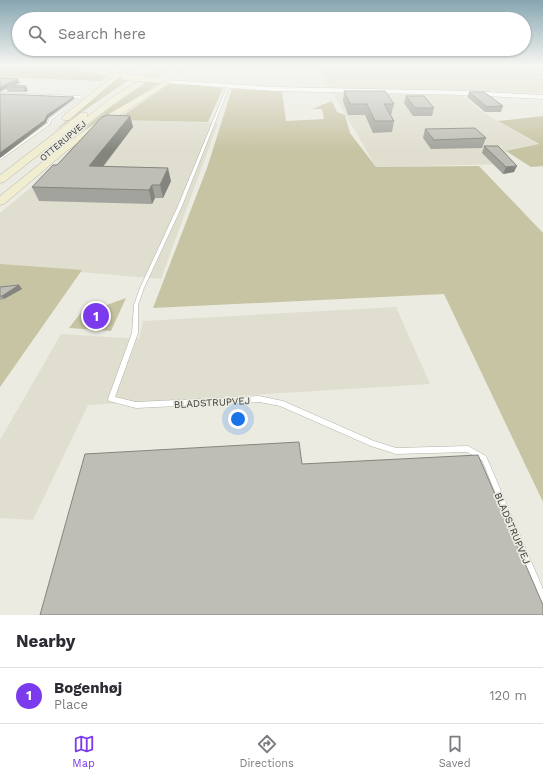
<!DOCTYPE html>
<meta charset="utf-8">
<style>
:root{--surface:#fff;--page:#f2f2f3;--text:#2b2b33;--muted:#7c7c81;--line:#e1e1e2;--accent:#7c3aed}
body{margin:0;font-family:"Work Sans",sans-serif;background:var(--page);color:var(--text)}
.you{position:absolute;left:238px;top:419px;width:14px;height:14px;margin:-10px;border:3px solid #fff;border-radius:50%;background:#1a73e8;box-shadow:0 0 0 6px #1a73e833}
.badge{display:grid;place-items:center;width:26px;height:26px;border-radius:50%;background:var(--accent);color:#fff;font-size:13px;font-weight:700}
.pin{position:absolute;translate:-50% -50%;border:2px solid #fff;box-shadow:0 1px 4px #0006}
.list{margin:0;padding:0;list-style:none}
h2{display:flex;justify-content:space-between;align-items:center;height:52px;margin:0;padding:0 16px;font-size:17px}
h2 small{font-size:13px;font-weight:400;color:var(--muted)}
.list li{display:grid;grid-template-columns:26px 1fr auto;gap:12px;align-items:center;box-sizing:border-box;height:56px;padding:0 16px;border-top:1px solid var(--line)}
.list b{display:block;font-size:15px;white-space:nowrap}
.list p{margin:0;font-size:13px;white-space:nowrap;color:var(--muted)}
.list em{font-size:13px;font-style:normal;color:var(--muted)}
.icon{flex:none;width:22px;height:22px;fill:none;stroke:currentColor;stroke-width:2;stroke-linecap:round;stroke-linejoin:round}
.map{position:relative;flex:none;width:543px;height:615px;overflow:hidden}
.search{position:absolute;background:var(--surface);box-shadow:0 1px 3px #0004;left:12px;right:12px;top:12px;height:44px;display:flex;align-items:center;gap:10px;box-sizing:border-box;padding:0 14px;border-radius:22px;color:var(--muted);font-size:15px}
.sheet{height:108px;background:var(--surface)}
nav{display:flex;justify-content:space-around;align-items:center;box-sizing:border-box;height:56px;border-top:1px solid var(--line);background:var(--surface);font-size:11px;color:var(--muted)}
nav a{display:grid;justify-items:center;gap:2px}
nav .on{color:var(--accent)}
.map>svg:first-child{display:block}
.built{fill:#e0decf}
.green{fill:#c7c4a4}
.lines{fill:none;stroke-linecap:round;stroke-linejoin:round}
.service-casing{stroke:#b2b2aa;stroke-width:1}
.minor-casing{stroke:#b2b2aa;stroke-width:2}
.tertiary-casing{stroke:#b2b2aa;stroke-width:1}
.secondary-casing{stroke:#b2b2aa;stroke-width:1}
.service{fill:#fff;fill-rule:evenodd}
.minor{fill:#fff;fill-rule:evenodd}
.tertiary{fill:#fff;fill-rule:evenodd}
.secondary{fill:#f0edd0;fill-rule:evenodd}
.secondary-bridge-casing{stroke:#b2b2aa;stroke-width:7;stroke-linecap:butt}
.secondary-bridge{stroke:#f0edd0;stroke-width:6}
.wall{fill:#a3a39d}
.shaded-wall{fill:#85857f}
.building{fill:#bebeb6;stroke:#85857f}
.labels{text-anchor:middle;stroke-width:3.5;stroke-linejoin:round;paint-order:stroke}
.far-street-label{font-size:9px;fill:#383835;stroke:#ebebe2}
.street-label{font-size:10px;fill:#383835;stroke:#ebebe2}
</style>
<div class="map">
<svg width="543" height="615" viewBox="0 0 543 615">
<rect width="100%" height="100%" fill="#ebebe2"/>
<!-- built -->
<path class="built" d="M315 65H543V93L328 88Z
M333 93 460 94 484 113 539 145 506 151 510 164 376 167Z
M127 120 218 123 161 279 0 265V213L106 126Z
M396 307 430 384 88 405 33 520 0 518V440L61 334 139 339 143 321Z"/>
<!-- green -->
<path class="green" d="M4 65H49L107 76 101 81 0 77V66Z
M119 77 130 79 53 132Z
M149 81 160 83 77 134 108 109Z
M171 83 223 88 208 122 116 120Z
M232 89 282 91 286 121 324 119 322 109H312L332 101 337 112 345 115 350 133 376 167 479 166 543 233V502L444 294 153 308 207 168Z
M543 116V166L531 167 506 151 539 144 498 121Z
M0 264 82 270 0 387Z
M126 298 111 331 69 328 86 306H104Z"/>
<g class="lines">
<defs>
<path id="service" d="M227 87 228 86 229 87 182 206 144 288 138 305V333L115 397 136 402 259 396 283 401 374 441 396 448 468 446 470 447 486 456 543 589V603L540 602 482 460 467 452 396 454 371 446 280 406 259 402 136 408 109 401 108 399 132 333 134 305 140 288 178 206Z
M0 93 81 96 82 97 51 120 50 124 0 160V158L48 123 49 119 79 98 0 95Z"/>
<path id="minor" d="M517 65H523L543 72V74Z"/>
<path id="tertiary" d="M168 80 274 87 468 91 543 95V99L468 95 274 91 166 83 165 82Z"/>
<path id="secondary" d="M54 65C75 65 95 72 116 73 123 73 131 65 142 65L124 75V77H119L69 120H63V116L113 76Z
M165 65H172L118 101 81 129H75L74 127 4 182 0 183V175L81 113H87V117L112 97Z
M183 65H190L170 83 118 116 68 150 4 204 0 205V196L62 146 112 112 166 81Z"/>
</defs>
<!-- service casing -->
<use href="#service" class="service-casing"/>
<!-- minor casing -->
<use href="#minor" class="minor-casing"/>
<!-- tertiary casing -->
<use href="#tertiary" class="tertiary-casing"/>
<!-- secondary casing -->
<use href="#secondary" class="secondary-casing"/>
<!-- service -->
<use href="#service" class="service"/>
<!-- minor -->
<use href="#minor" class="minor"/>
<!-- tertiary -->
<use href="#tertiary" class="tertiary"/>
<!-- secondary -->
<use href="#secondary" class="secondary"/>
<defs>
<path id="secondary-bridge" d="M125 77 158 80"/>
</defs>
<!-- secondary-bridge casing -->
<use href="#secondary-bridge" class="secondary-bridge-casing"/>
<!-- secondary-bridge -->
<use href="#secondary-bridge" class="secondary-bridge"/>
</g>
<!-- wall -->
<path class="wall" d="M0 78 20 83 14 85 26 86 28 91 25 92H8Z
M344 91 394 104 391 115H390L394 121 392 132 373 133 365 115H348L343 101Z
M469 92 503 106 501 112H485L467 97Z
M406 96 434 108 432 116H413L404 103Z
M130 116 133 127 103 167 171 181 163 198H155L152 204 39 201 32 187 57 165Z
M425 129 486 138 482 148 431 149 423 138Z
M484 146 514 172 503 174 482 153Z
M19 285 22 289 4 299 0 300V287Z"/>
<!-- shaded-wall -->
<path class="shaded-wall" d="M18 79 20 83 11 87H6L7 88 0 92V87Z
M26 86 28 91 25 92 23 87Z
M74 97V99L48 118 46 123 0 158V153L47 115Z
M130 116 133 127 93 179 89 166Z
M517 166 514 172 503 174 506 167Z
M168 168 171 181 163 198 160 185Z
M152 185 155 198 152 204 149 190Z
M19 285 22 289 4 299 2 296Z"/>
<!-- building -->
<path class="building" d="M0 78 18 79 0 87Z
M9 85 26 86 23 87H6Z
M344 91H385L394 104H384L394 121H375L367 104H350Z
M469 92H484L503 106 487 107Z
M0 94 74 97 47 115 45 120 0 153Z
M406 96H424L434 108H415Z
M107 115 130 116 89 166 168 168 160 185H152L149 190 32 187 53 165H57L102 117Z
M475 128 486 138 434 140 425 129Z
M484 146H498L517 166 506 167Z
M19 285 2 296H0V287Z
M299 442 302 464 478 455 543 605V615H40L85 454Z"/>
<!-- sky -->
<linearGradient id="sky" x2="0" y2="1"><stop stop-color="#86a5b0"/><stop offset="0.43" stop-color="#f6f6f2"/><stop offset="1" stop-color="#f6f6f2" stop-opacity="0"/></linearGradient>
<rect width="543" height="151" fill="url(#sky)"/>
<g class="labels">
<!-- far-street labels -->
<g class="far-street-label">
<text transform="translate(63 141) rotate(-40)" y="3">OTTERUPVEJ</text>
</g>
<!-- street labels -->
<g class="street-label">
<text transform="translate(212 402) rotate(-3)" y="4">BLADSTRUPVEJ</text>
<text transform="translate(513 528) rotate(67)" y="4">BLADSTRUPVEJ</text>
</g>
</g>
</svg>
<div class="you"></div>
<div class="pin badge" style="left:96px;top:316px">1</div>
<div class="search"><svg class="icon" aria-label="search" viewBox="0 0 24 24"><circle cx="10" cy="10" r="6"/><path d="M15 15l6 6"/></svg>Search here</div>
</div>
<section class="sheet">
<h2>Nearby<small></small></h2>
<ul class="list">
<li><span class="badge">1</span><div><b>Bogenhøj</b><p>Place</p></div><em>120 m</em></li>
</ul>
</section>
<nav>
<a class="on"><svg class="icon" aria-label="map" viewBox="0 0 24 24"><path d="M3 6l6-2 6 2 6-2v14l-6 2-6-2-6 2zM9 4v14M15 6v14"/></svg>Map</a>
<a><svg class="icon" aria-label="directions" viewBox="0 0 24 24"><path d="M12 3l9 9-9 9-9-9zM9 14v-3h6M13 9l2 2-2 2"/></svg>Directions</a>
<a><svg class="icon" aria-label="saved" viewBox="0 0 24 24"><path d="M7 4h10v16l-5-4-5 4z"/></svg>Saved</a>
</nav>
